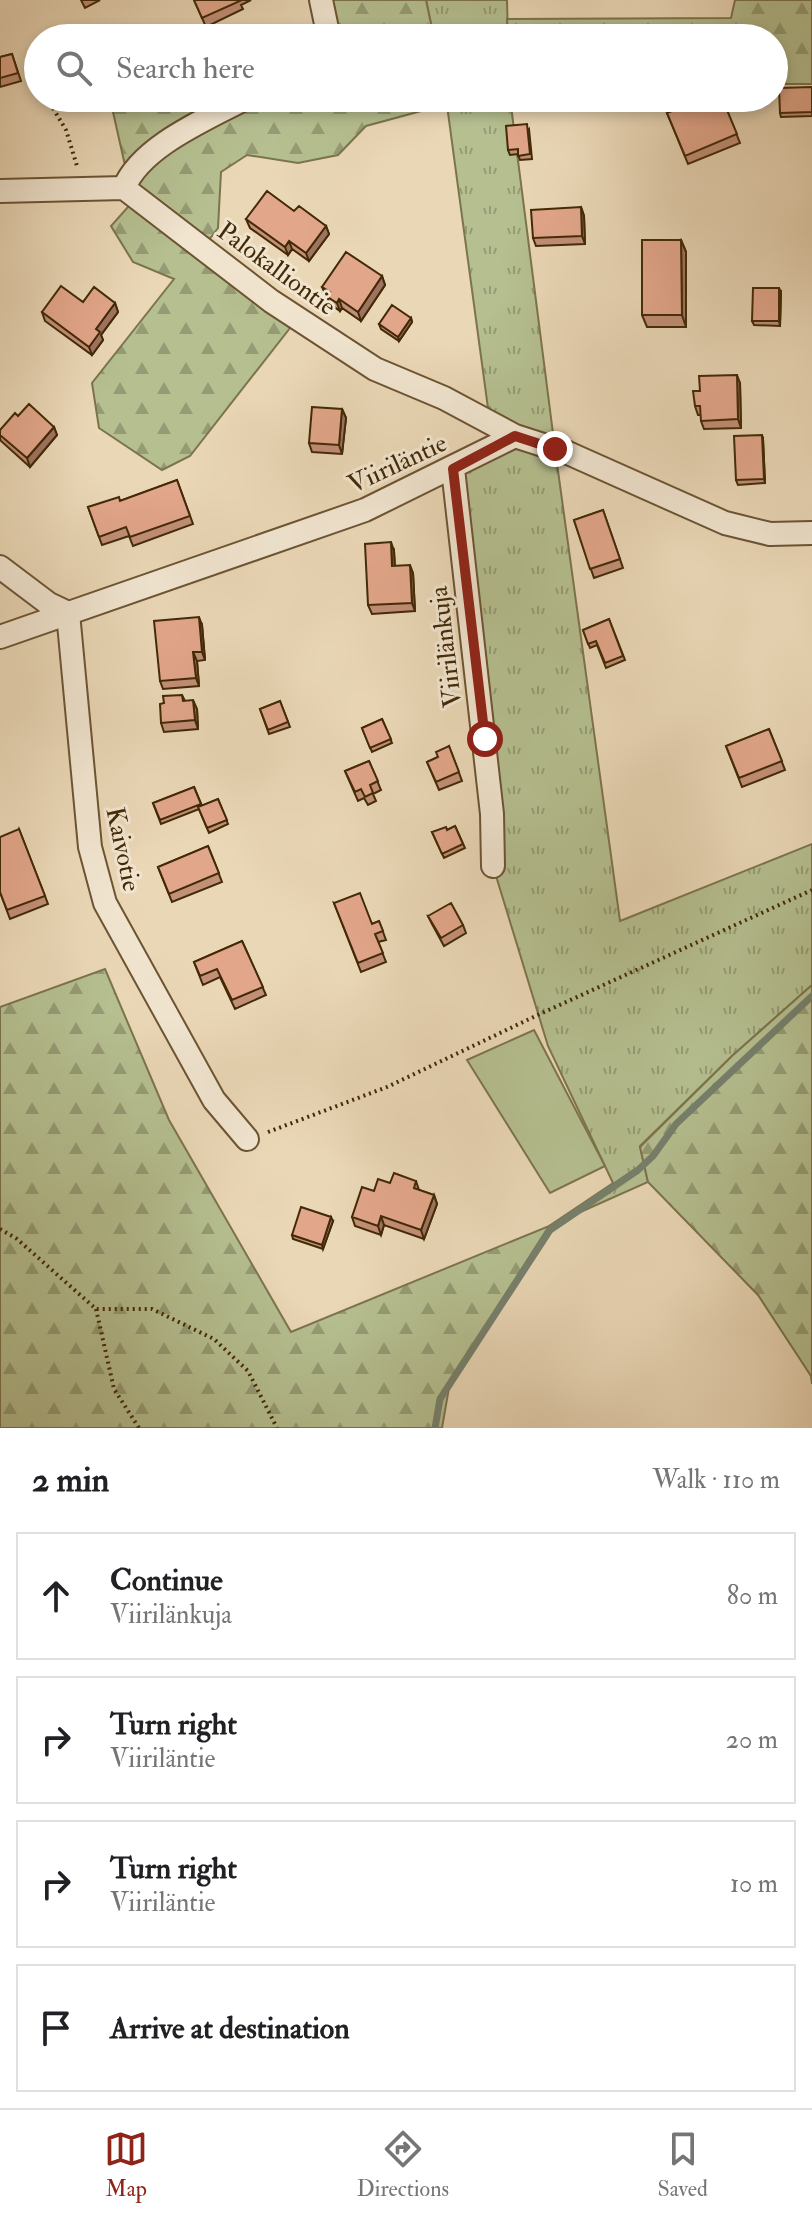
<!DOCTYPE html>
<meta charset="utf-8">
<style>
:root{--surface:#fff;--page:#f6f6f6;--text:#202124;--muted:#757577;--line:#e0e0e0;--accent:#8f2418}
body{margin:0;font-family:"IM FELL Double Pica",serif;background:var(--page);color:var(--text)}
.stop{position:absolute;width:24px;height:24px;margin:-18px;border:6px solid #8f2418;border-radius:50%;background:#fff}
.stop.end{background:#8f2418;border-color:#fff;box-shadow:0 2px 8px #0008}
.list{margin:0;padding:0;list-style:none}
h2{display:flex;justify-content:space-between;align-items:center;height:104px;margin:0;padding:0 32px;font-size:34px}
h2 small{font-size:26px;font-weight:400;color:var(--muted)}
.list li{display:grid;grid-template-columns:52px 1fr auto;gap:24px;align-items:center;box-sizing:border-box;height:128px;margin:0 16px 16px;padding:0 16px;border:2px solid var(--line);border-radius:0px}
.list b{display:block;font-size:30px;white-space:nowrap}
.list p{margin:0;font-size:26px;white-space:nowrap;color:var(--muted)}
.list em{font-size:26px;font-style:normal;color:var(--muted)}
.icon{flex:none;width:44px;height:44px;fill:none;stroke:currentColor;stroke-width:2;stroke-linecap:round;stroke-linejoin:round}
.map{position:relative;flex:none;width:812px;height:1428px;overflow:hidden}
.search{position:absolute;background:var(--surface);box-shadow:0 4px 12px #0003;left:24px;right:24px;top:24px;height:88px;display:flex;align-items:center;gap:20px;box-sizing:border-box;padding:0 28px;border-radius:44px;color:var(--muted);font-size:30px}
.sheet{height:680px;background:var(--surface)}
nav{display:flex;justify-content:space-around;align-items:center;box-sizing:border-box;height:112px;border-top:2px solid var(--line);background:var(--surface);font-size:22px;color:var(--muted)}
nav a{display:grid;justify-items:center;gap:4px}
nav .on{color:var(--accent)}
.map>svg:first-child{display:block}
.grass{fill:url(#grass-tufts);stroke:#7c744c;stroke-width:2}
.forest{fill:url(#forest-firs);stroke:#7c744c;stroke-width:2}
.pitch{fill:#b5bf90;stroke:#7c744c;stroke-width:2}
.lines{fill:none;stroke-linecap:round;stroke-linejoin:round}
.stream{stroke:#76806c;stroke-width:7}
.street-casing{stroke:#6c5433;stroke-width:26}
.path{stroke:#422907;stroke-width:4;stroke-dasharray:2 4;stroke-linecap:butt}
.street{stroke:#f1e5d0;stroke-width:22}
.wall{fill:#c28f77;stroke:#422907;stroke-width:2}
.shaded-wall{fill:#9e7461;stroke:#422907;stroke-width:2}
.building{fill:#e2a68a;stroke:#422907;stroke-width:2}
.route{stroke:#8f2418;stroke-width:10}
.labels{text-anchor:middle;stroke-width:6;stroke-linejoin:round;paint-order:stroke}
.street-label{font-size:26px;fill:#422907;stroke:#f1e5d0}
</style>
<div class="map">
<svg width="812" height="1428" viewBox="0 0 812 1428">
<defs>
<pattern id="grass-tufts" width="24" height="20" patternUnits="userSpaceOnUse" patternTransform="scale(2)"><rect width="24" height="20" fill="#b5bf90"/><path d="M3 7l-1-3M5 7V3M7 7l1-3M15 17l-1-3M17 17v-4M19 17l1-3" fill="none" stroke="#959b74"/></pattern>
<pattern id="forest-firs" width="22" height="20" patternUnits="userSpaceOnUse" patternTransform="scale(2)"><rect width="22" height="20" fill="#b5bf90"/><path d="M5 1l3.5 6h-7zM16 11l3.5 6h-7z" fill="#959b74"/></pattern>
</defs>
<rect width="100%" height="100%" fill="#ead7b6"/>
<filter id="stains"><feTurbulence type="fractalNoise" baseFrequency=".0025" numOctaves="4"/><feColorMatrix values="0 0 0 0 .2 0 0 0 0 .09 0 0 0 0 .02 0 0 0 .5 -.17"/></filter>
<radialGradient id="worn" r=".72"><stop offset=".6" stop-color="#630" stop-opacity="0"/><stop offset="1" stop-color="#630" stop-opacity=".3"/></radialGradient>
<!-- grass -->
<path class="grass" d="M426 0H507L508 38H434Z
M446 98H510L555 449 620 921 812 844V985L732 1056 640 1146 648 1182 549 1226 613 1183 548 1046 493 866 453 469 515 436 490 423Z"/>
<!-- forest -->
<path class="forest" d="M331 0H426L434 38H257L303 25 341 37Z
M735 0H812V84H774V38H508L507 19 731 18Z
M113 98H446L447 104 366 126 338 155 298 163 247 155 221 172 218 228 202 249 297 319 190 456 162 470 99 428 92 383 174 279 133 262 111 226 136 198 124 161 111 103Z
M105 969 169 1120 291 1332 549 1226 450 1382 442 1428H0V1007Z
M812 985V1384L811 1376 758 1295 648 1182 640 1147 732 1056Z"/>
<!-- pitch -->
<path class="pitch" d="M534 1030 605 1166 550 1193 467 1060Z"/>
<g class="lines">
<!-- stream -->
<path class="stream" d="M435 1428 440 1399 550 1230 638 1170 653 1156 676 1124 812 996"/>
<defs>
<path id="street" d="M321 0 329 38
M124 188C141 146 207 119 246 98
M0 191 124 188 271 301 375 369 444 398 515 436 568 453 725 523 770 534 812 533
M453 469 492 814 493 866
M0 567 49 604 68 613
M68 613 90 847 105 903 214 1100 247 1139
M0 637 365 510 515 436"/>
</defs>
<!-- street casing -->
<use href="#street" class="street-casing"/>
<!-- path -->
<path class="path" d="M37 83 38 84
M47 98 66 130 77 166
M268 1132 387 1087 542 1013 812 890
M0 1229 17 1239 96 1309H152L214 1339 248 1371 277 1428
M96 1309 114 1389 139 1428"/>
<!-- street -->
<use href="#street" class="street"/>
</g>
<!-- wall -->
<path class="wall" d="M81 0H100L85 8Z
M194 0H251L241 5 243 9 206 27Z
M12 54 21 81 0 87V57Z
M812 87V116L781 117 780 113Z
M722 98 740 143 688 164 667 113Z
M529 129 532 159 520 160 518 154 510 155 508 150Z
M581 207 584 216 585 244 536 246 533 238Z
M294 211 326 226 329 234 309 261 292 249 288 255 250 228 246 219Z
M681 240 686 252V327H647L642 315Z
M382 276 385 285 361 321 342 308 340 311 330 304 322 287Z
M781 292 780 326 754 325 752 321Z
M83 302 115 303 118 312 101 335 103 340 92 355 45 321 42 312Z
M411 318 412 322 399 341 381 329 379 324Z
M740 383 741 428 704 429 701 421V415H698L695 406 700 391Z
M342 409 346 418 342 454 312 452 309 443Z
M54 427 57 435 30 467 1 441 0 439V430Z
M763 439 765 483 738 485 736 480Z
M177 480 193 524 133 546 129 536 102 545 88 507 120 501Z
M603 510 623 568 594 578 574 520Z
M394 551 395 566 413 573 415 611 372 614 368 605Z
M609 619 625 660 606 668 597 645 590 648 583 630Z
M202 625 205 660 197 661 199 686 163 689 160 681Z
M182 695 185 701 197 709 198 729 164 732 161 723 164 703Z
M280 701 290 727 269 734 260 709Z
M382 719 392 743 372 752 362 728Z
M769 729 785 770 742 787 726 746Z
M449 746 462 781 439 790 427 762 438 757Z
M369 761 381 790 373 794 376 801 368 805 364 798 358 801 345 771Z
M194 787 202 806 218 799 228 824 209 833 199 809 161 824 153 803Z
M455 826 465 848 444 858 432 832 447 830Z
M19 829 48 904 10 919 0 892Z
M208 846 222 882 172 902 158 867Z
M334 903 372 924 379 921 386 940 378 942 386 962 361 972Z
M428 916 463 925 466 933 444 946 432 924Z
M242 941 266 995 235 1009 220 977 203 985 194 962Z
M416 1181 419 1190 434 1195 437 1204 424 1239 384 1225 381 1235 355 1226 352 1217 374 1191 390 1183Z
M333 1221 323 1249 293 1239 292 1235Z"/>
<!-- shaded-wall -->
<path class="shaded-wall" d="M581 207 584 216 585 244 582 236Z
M326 226 329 234 309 261 306 253Z
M681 240 686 252V327L682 315Z
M289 241 292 249 288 255 285 247Z
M382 276 385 285 361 321 358 312Z
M779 288 781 292 780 326 779 321Z
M339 299 342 308 340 311 337 303Z
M115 303 118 312 101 335 103 340 92 355 89 347 96 329Z
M411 318 412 322 399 341 398 337Z
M737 375 740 383 741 428 738 419Z
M342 409 346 418 342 454 339 445Z
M54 427 57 435 30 467 27 458Z
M762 435 763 439 765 483 764 479Z
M391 542 394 551 395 574 392 566Z
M410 565 413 573 415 611 412 603Z
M199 617 202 625 205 660 202 652Z
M193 652 197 661 199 686 196 678Z
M193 700 197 709 198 729 195 720Z
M434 1195 437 1204 424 1239 421 1230Z
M381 1216 384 1225 381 1235 378 1226Z
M331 1217 333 1221 323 1249 322 1245Z"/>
<!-- building -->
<path class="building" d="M194 0H239L240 1 202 18Z
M12 54 18 73 0 78V57Z
M812 87V112L780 113 779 88Z
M703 98H722L737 134 685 156 667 113Z
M527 124 530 154 518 156V149L508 150 506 126Z
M267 191 294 211 299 206 326 226 306 253 289 241 285 247 246 219Z
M581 207 582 236 533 238 531 210Z
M642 240H681L682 315H642Z
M346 252 382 276 358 312 339 299 337 303 326 296 330 292 322 287Z
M61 286 83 302 94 287 115 303 96 329 100 332 89 347 42 312Z
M753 288H779V321H752Z
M392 305 411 318 398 337 379 324Z
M737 375 738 419 701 421 700 406H695L693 391H700L699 376Z
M29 404 54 427 27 458 0 435V430L15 413 18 416Z
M312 407 342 409 339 445 309 443Z
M762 435 764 479 736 480 734 436Z
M177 480 190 516 130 537 126 527 99 537 88 507 119 497 120 501Z
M603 510 620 559 590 569 574 520Z
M391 542 392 566 410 565 412 603 368 605 365 544Z
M199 617 202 652H193L196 678 160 681 154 621Z
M609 619 623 656 605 663 596 641 588 644 583 630Z
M182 695 183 701 193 700 195 720 161 723 160 704 164 703 163 696Z
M280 701 288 722 268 730 260 709Z
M382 719 391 739 370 748 362 728Z
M769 729 782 761 739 778 726 746Z
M449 746 459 772 436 782 427 762 438 757 436 752Z
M369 761 378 781 370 785 373 793 365 797 361 789 355 792 345 771Z
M194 787 201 804 160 820 153 803Z
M218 799 227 820 207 828 198 807Z
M455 826 463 844 442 854 432 832 446 827 447 830Z
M19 829 45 896 7 910 0 892V837Z
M208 846 219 873 169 894 158 867Z
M360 893 372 924 379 921 383 931 375 934 383 953 358 963 334 903Z
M451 903 463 925 441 938 428 916Z
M242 941 263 987 232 1000 217 969 200 976 194 962Z
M394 1173 416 1181 414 1188 434 1195 421 1230 381 1216 378 1226 352 1217 362 1187 374 1191 378 1179 390 1183Z
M301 1207 331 1217 322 1245 292 1235Z"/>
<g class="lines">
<!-- route -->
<path class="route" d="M485 739 453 469 515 436 555 449"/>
</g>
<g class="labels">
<!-- street labels -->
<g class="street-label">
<text transform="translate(277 268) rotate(36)" y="9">Palokalliontie</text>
<text transform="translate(397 463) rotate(-25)" y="9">Viiriläntie</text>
<text transform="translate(445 647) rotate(-97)" y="9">Viirilänkuja</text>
<text transform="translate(124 849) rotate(78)" y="9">Kaivotie</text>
</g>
</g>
<rect width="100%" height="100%" filter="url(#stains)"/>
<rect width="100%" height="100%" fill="url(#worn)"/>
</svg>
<div class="stop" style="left:485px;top:739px"></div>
<div class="stop end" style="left:555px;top:449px"></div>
<div class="search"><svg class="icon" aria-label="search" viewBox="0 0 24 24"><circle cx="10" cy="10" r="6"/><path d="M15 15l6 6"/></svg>Search here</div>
</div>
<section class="sheet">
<h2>2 min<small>Walk · 110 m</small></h2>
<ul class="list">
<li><svg class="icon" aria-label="ahead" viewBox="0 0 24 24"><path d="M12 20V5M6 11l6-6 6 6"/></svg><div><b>Continue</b><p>Viirilänkuja</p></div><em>80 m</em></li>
<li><svg class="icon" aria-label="right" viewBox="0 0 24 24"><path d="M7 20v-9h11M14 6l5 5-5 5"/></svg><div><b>Turn right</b><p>Viiriläntie</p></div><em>20 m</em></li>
<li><svg class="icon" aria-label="right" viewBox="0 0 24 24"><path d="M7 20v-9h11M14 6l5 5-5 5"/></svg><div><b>Turn right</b><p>Viiriläntie</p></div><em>10 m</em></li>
<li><svg class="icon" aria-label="arrive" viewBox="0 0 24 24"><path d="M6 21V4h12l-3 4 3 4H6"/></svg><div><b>Arrive at destination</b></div></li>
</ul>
</section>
<nav>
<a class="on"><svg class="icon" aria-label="map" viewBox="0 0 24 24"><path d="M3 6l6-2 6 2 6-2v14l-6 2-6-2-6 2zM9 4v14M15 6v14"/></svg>Map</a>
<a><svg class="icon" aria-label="directions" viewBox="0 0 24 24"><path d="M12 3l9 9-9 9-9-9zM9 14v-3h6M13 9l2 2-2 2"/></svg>Directions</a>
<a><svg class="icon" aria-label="saved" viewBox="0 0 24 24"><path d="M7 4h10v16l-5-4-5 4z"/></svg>Saved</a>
</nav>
